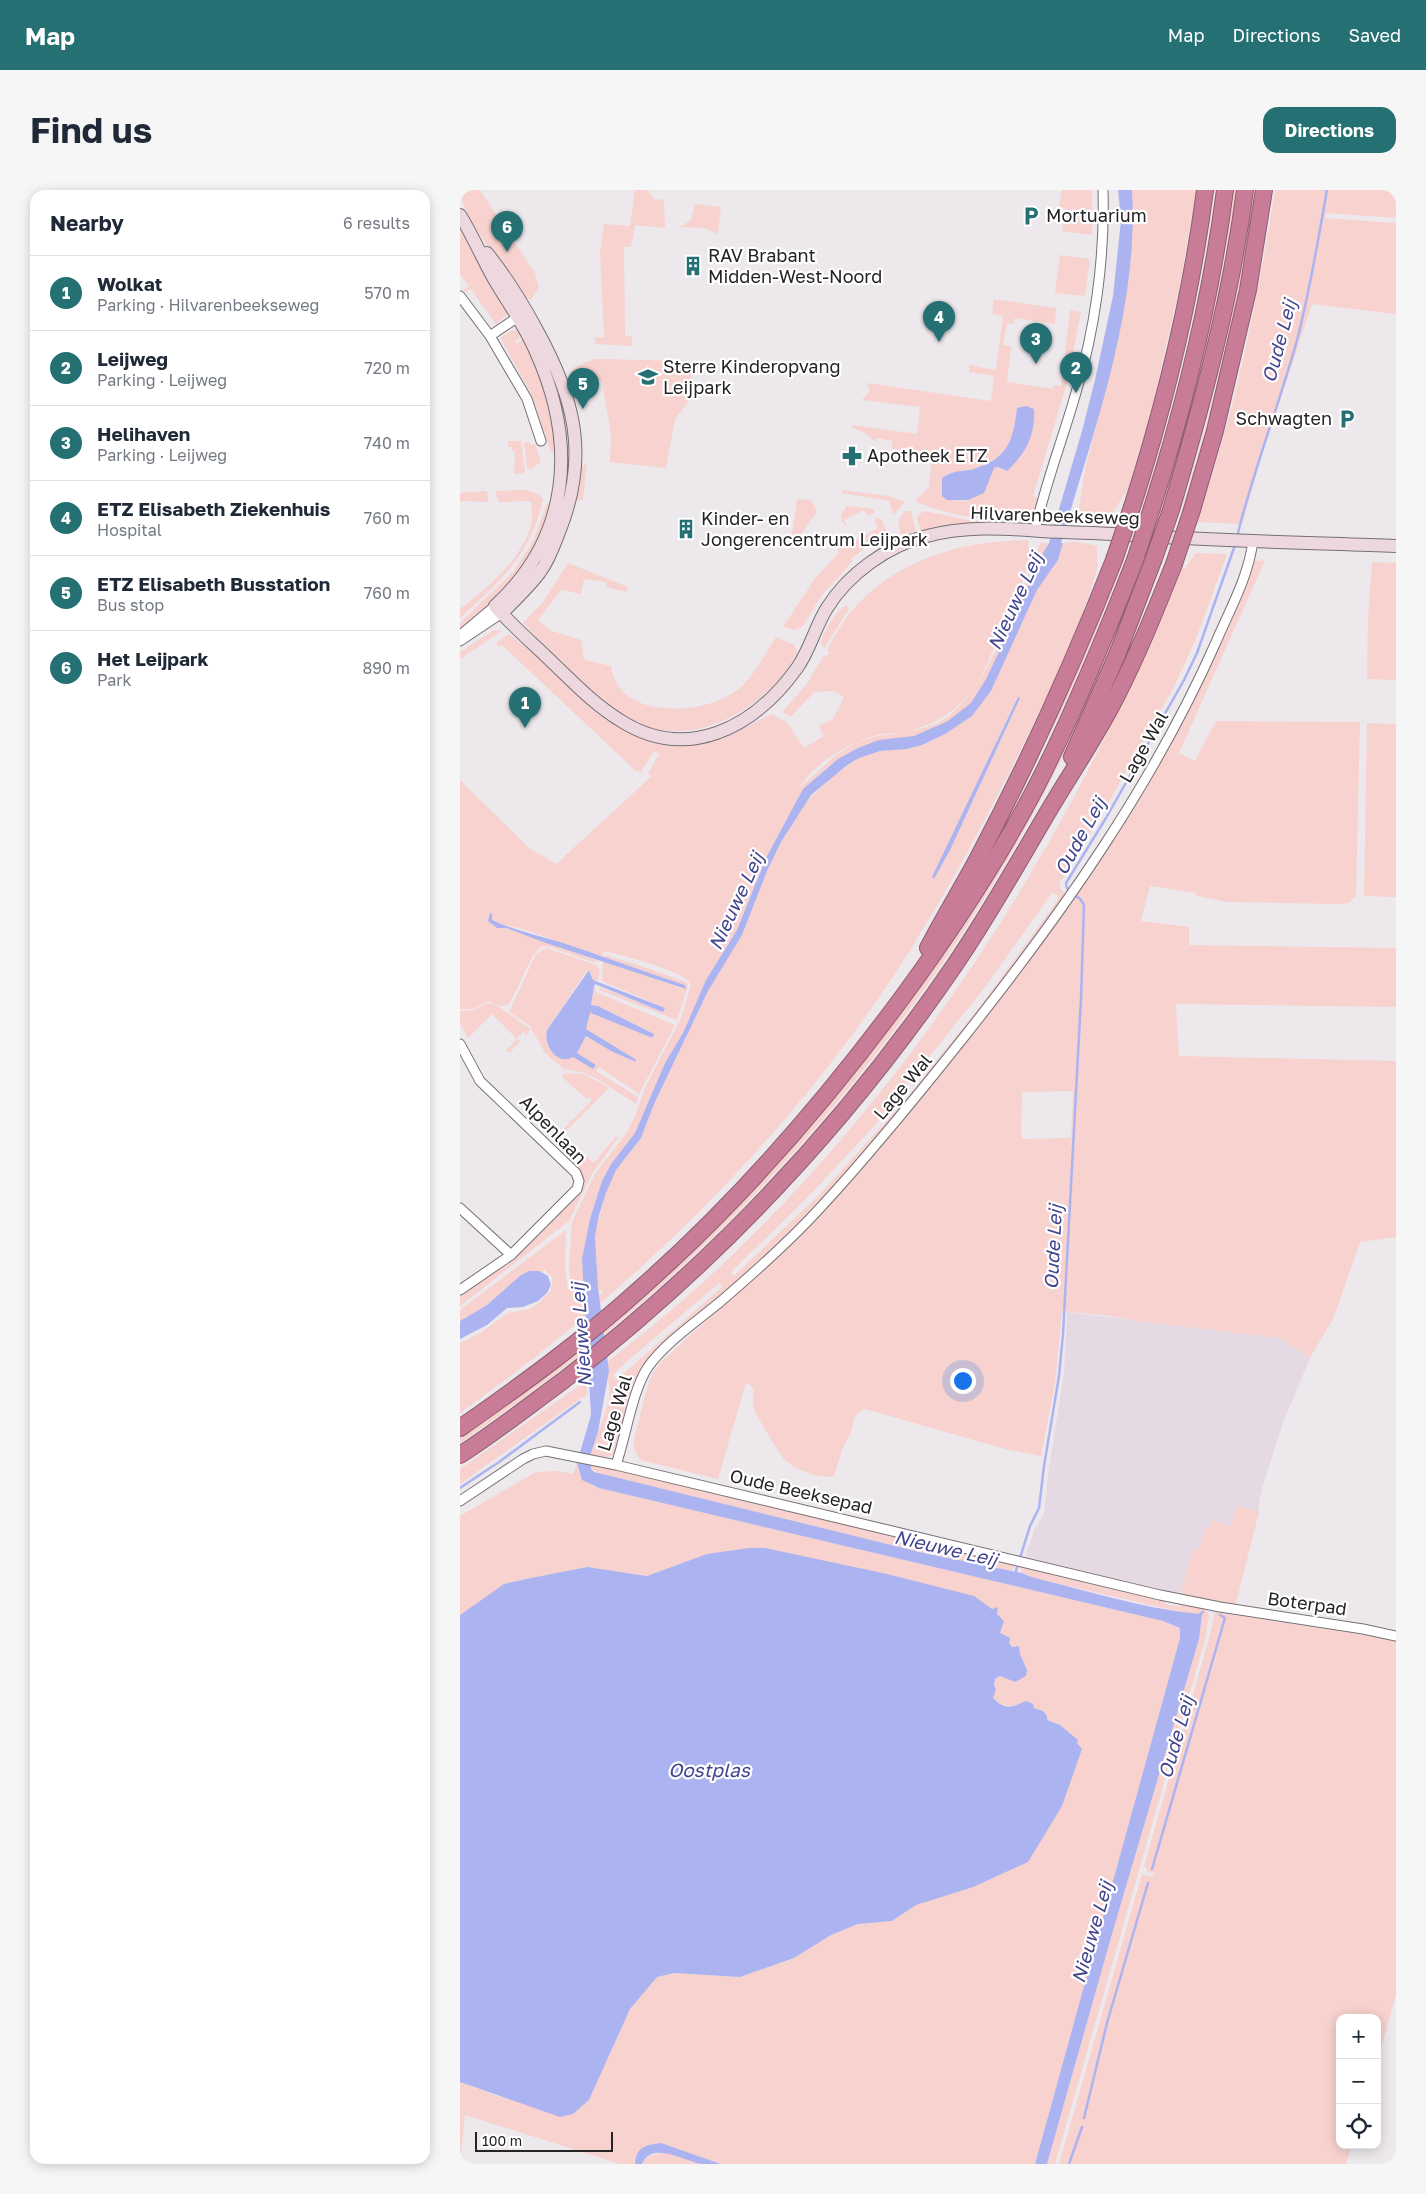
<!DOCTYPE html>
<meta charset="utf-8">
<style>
:root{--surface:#fff;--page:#f6f6f7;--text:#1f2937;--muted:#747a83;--line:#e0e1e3;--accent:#247073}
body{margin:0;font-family:"Golos Text",sans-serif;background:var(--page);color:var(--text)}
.controls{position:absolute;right:15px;bottom:15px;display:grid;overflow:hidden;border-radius:10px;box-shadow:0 2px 12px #0003}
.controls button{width:45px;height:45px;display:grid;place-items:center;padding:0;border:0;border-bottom:1px solid var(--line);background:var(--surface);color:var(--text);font:25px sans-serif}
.scale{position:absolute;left:15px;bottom:12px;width:138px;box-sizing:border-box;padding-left:5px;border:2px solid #252325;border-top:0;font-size:14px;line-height:18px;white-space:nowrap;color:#252325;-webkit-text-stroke:4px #fff;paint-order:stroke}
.you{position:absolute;left:502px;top:1190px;width:18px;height:18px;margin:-12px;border:4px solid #fff;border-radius:50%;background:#1a73e8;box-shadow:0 0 0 8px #1a73e833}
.badge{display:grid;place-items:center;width:32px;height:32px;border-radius:50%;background:var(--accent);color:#fff;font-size:16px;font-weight:700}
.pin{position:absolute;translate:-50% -41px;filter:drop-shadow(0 1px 2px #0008)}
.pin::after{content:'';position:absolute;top:26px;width:18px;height:15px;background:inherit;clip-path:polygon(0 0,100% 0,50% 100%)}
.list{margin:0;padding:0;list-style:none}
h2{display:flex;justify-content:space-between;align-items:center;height:65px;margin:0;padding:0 20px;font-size:21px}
h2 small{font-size:16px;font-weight:400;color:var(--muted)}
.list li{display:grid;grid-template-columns:32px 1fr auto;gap:15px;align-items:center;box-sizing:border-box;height:75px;padding:0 20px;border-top:1px solid var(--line)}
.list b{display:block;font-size:19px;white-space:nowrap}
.list p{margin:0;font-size:16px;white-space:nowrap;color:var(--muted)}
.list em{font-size:16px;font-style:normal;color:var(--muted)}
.icon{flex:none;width:28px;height:28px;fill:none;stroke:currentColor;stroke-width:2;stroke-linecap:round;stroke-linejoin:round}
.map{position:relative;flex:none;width:936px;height:1974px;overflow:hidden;border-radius:15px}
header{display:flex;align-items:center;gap:30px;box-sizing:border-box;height:70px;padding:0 25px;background:var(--accent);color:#fff}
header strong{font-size:24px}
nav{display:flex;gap:28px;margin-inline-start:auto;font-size:18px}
.intro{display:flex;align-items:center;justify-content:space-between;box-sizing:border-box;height:120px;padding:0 30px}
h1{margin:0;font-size:35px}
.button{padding:12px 22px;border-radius:15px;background:var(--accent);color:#fff;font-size:18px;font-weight:700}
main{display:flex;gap:30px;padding:0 30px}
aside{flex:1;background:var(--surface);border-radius:15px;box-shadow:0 2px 12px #0003}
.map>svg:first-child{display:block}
.built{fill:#e5d9e3}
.green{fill:#f7d2ce;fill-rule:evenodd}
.water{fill:#acb3f1}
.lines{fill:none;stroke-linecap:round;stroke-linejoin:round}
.stream{stroke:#acb3f1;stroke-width:2.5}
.street-casing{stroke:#757074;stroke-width:11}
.secondary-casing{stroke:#757074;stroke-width:14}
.highway-casing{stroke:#8f5d6f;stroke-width:18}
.street{stroke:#fff;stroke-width:9}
.secondary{stroke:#eed8e0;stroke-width:12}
.highway{stroke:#c87c97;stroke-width:16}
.highway-bridge-casing{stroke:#8f5d6f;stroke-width:18;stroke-linecap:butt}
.highway-bridge{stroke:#c87c97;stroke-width:16}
.labels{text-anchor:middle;stroke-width:4.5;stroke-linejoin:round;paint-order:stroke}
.poi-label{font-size:18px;fill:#252325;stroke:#fff;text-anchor:start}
.street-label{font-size:18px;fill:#252325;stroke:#fff}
.water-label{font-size:19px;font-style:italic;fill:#42448e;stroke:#fff}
</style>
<header>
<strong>Map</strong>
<nav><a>Map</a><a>Directions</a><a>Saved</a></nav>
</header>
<div class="intro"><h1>Find us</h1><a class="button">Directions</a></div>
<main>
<aside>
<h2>Nearby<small>6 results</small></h2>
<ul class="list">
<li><span class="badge">1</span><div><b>Wolkat</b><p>Parking · Hilvarenbeekseweg</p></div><em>570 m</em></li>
<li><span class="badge">2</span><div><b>Leijweg</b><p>Parking · Leijweg</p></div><em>720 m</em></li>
<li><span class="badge">3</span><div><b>Helihaven</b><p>Parking · Leijweg</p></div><em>740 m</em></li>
<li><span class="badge">4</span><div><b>ETZ Elisabeth Ziekenhuis</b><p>Hospital</p></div><em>760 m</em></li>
<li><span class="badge">5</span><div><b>ETZ Elisabeth Busstation</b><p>Bus stop</p></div><em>760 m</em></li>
<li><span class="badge">6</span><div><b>Het Leijpark</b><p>Park</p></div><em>890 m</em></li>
</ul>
</aside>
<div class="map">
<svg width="936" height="1974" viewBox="0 0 936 1974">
<rect width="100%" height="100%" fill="#ede8ec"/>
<!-- built -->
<path class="built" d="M607 1122 821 1148 850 1168 824 1230 803 1295 799 1311V1322L776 1316 771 1336 746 1338 739 1360 735 1359 719 1406 564 1370 575 1338 584 1324 589 1277 604 1184Z"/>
<!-- green -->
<path class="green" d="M0 0H20L75 83 79 98 71 110 61 105C47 83 0 23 0 0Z
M175 0H187L195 10 204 9 205 38 175 35 171 57H164L165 146H172V156L135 154V147H144L140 63 144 34 170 36Z
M602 0H632V45L602 41 605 18 599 17Z
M671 0H736L721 90 691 223 668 299 649 328 620 332 621 330H617L626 275 658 150 669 88 672 46Z
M752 0H755C737 108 715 213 683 317H678Z
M772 0H777L746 165 735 211 704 318H700Z
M794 0H798L761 195 725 319H722L735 274 737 275 736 272 744 242H746L745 240 754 204 757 203 755 202 763 166 766 165H764L771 128H773L772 126 779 91 781 90 779 89 787 42 789 41H788L793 10 795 9 793 8Z
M815 0H936V28L866 23 865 28 936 33V124L852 114 800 271 782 334 737 332C775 224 797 112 815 0Z
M235 14 261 17 258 44 244 38 220 37 231 30Z
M0 36 50 122 36 134 11 99 5 102 4 100 9 96 0 84Z
M600 65 630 69 625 106 595 103Z
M534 109 596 118 595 134 555 128 554 134 547 133 543 155 551 157 547 192 593 199 594 195 601 196 610 120 621 122 606 196 573 306 579 309 573 328C536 334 489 326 455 311L469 297 472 265 432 259V251L417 248 416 252 405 243 391 237V235L457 244 460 217 402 210 410 201 407 193 531 211 534 186 509 182V175L536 180 543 126 532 124ZM557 218 561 268 543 280 538 277 534 278 509 310 498 311 481 301 483 298 482 288C492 281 498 281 510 280 515 279 520 276 525 275 550 264 554 244 557 218Z
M53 140 57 141 60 148 55 151 57 154 64 148 81 180 99 258 91 262 72 206 41 149 43 146Z
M135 169 235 171 227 214 215 229 206 278 150 272 151 244 142 192 135 187 109 191C108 176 123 174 135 169Z
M48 251H61L65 281 63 283 54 284 55 261H52V257H48Z
M69 251 70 255 75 254 81 272 70 280 67 278 64 253Z
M127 273 123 310H115L119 279Z
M67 300 78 304 83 309C71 365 40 391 0 428V419C28 398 61 370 71 335 73 328 72 319 71 311L39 312 35 301Z
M382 300 429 306 445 312 433 325 429 311 382 303Z
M27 301 28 312 0 311V303Z
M337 309 351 310 357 322 330 360Z
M87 314H93L82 346 45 400 0 441V433L54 381 73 351Z
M387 316 413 319 415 322 409 326 404 320 384 330 387 336H385L382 331 381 324Z
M446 321H451L456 341 441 345C438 335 437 327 446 321Z
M465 321 508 330 564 333V335L497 334 461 341 457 329 459 324Z
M418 328 421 329 428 344 409 355 391 369 392 372 362 405 343 436 335 440 323 437 356 387 379 363 374 352 375 350 382 349 386 356 418 338 414 330Z
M568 350C573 378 558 400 547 426 535 453 523 493 501 513 486 527 468 537 448 541 438 543 427 543 417 545 389 553 355 572 339 598 360 582 371 564 399 552 428 540 458 546 486 528 527 501 563 399 580 353H588L545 451 526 489 511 513 497 526 474 539 444 549 419 550 383 566 362 582 341 603 306 668 277 740 246 790 224 841 205 873 175 943 151 974 142 991 130 1029 122 1069 125 1108 123 1110 125 1109 126 1117 143 1102 142 1099 137 1103 136 1100 142 1095 138 1098 135 1042 146 1003 152 987 159 976 181 948 194 914 248 801 282 745 307 681 321 652 346 612 374 585 399 568 420 561 452 558 462 555 485 544 513 524 531 501 577 400 598 370 603 353 618 352 637 356V373L638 375C619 446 584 513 551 579 511 658 468 736 418 809 305 971 160 1109 0 1223V1153L20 1143 48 1123 69 1119 79 1113 91 1101 93 1088 84 1079 83 1082H66L27 1115 0 1131V1120L106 1040 105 1078 108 1099 111 1100 109 1077 112 1032 135 984 167 942 175 926 185 898 221 828 231 795C225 780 162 766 145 761L142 766 59 738 38 734 32 730V724L30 723 28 731 37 738H47L141 772H134L90 757 82 756 73 765 49 815 41 816 28 811 13 819H0V590L69 658 96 674 192 586 188 584 199 564 194 561 181 582 176 581 42 455 39 457 36 453 49 444 67 458 68 461 69 460 85 473V476L87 475 171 541 261 547 284 538 311 524 327 532 344 558 364 546 359 536 373 529 384 507 374 501 354 502 331 527 322 522 346 495 364 465 367 466 370 462 367 460C376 444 384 428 397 415 442 367 505 351 568 350ZM557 508 559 509 514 608 473 688Z
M736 363 767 364 736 449 714 497 634 638 600 692V698L605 704 610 701 519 823 389 981 308 1067 198 1161 155 1264 145 1268 130 1266 150 1208 147 1173 150 1170C190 1138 230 1106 267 1070 408 936 522 777 614 607 654 532 691 457 722 378H725ZM592 703 597 705 598 710 518 819 442 914 358 1006 274 1086 272 1083 273 1080 350 1005 415 935 525 797ZM259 1093 262 1097 156 1190 153 1185 163 1175Z
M805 370 719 563 735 571 756 531 900 532 896 706 889 713 880 714 768 712 736 706V703L690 696 681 731 729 737V755L936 758V817L717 814 716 816 719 866 936 871V1047L900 1052 874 1127 850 1168 820 1148 677 1131 651 1126 602 1121 595 1194 581 1266 545 1259 405 1219 397 1224 394 1229 392 1240 382 1260 374 1286C361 1290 338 1280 327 1272 322 1268 296 1226 294 1219 290 1210 299 1197 286 1193L258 1289 180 1270 174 1259V1250L185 1204 192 1184 201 1172 304 1078 471 895 691 586 704 567 732 516 795 371ZM613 901 611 948 561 949 562 902Z
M660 371H663L659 384 621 478 609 504 607 503 609 505 555 614Z
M681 372H686C661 438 635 503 603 566 466 844 255 1080 0 1253V1248L102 1174 233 1060 330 960 412 862 486 759Z
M912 372 936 373V490L907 489 908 427Z
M108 373 168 397 166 402 146 397 147 392 124 389 121 404 101 400 78 430 92 441 121 450 124 470 151 476C157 531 248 527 281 497 293 487 307 461 316 447L334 455 338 462C313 508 256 549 200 540 180 537 159 525 143 512L63 433 83 412Z
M386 415 389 419 364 458 360 454C366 438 373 425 386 415Z
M34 440 42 441 0 469V462Z
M907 533 936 534V707L904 706Z
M86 758 136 775 140 779 138 791 133 790 129 780 126 782 87 840C83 855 96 873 113 867L133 879 136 875 117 863 126 846 151 861 175 869 126 839 131 820 190 847 192 843 138 816 131 815 135 794 136 802 215 835 179 904 139 877 136 881 178 907 176 914 134 887 121 882 104 879 85 863 70 836 49 822 76 764Z
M145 765 175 774 226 792 228 796 217 830 139 800 140 797 200 821 203 817 142 791 143 771 224 799 226 796 144 767Z
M27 813 35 814 70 839 66 846 64 842 57 848 60 852 49 863 46 860 57 849 32 824 8 848 0 834V821L14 820Z
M104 883 124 884 149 898 99 948 97 946 110 932 107 930 111 931 132 910 129 907 127 909 102 887Z
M156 946 158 948 133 982 109 1031 0 1116V1105L53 1069 116 1006V978L127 967 134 973Z
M126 1191 127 1204 0 1294V1279Z
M130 1272 556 1375 551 1381 464 1363 140 1284 131 1279Z
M117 1273C120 1290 124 1292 139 1298L703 1431 720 1438V1448L575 1974H261L201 1953 176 1964 175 1974H160L5 1925 0 1973V1892L37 1906 113 1924 129 1910 170 1819 196 1787 214 1783 280 1787 334 1768 371 1745 398 1734 432 1731 456 1715 481 1706 617 1553 618 1550 600 1535 587 1530V1526L583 1521 574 1518 573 1514C557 1514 546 1521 533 1508L536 1499 534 1495 535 1489 540 1486 555 1492 567 1480 560 1464 559 1456 552 1457 540 1443 219 1374 187 1386 127 1377 71 1388 44 1394 0 1425V1326L76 1282 98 1281 113 1284Z
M776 1316 799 1322 775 1417 720 1406 734 1358 739 1360 746 1337 749 1338 752 1330 771 1336Z
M560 1376 701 1408 706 1414 719 1417 721 1413 744 1418 749 1425 746 1446 595 1974H587L652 1744 739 1449 742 1424 725 1423 573 1388 562 1383Z
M755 1422 936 1450V1804L917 1872V1828H880V1955H892L886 1974H599L682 1684 693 1687 694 1683 688 1682 684 1676 750 1445Z
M209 1962 240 1974H182C187 1963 198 1964 209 1962Z"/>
<!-- water -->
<path class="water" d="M658 0H672C679 121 634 238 601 353H603L598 370 577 400 531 501 512 526 485 544 462 555 447 559 420 561 399 568 386 576 351 605 321 652 307 681 282 745 248 801 194 914 181 948 156 980 146 1003 139 1025 135 1046 138 1098 149 1181 138 1242 130 1266 131 1279 134 1282 464 1363 562 1383C577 1390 594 1392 610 1397 653 1408 698 1421 742 1424L739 1449 652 1744 587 1974H575L720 1448V1438L703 1431 139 1298 122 1290 117 1273 131 1225 122 1069 130 1029 142 991 151 974 175 943 205 873 224 841 246 790 277 740 306 668 343 599 378 569 398 558 419 550 454 546 488 531 511 513 526 489 553 433 579 370 589 353 622 241 635 190 653 106 661 30Z
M566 216 574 219C575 246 567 262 547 281L538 277 534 278 524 303 508 310H487L482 306V288C492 281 499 281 510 280 515 279 520 276 525 275 550 264 554 244 557 218Z
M558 507 560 508 491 658 474 689 472 687Z
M30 723 32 724V730C48 738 78 746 97 751 140 765 182 781 225 795L226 799 83 752 47 738H37L28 731Z
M129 780 133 790 205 818 203 822 200 821 135 794 134 797 131 815 138 816 194 844 193 847H190L131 823V820L126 839 175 869 176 872 151 861 126 846 117 863 136 875 133 879 113 867C97 876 83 855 87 840Z
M69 1081H79L88 1086 91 1095 87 1103 78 1111 63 1117 47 1118 27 1135 0 1149V1131L27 1115 61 1085Z
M289 1358H305L427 1384 514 1406 532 1419 538 1417 537 1424 544 1431 540 1443 550 1448 549 1453 552 1457 559 1456 560 1464 567 1480 566 1486 555 1492 540 1486 535 1489 534 1495 536 1499 533 1508C546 1521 552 1517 566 1511L573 1514 574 1518 583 1521 587 1526V1530L600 1535 618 1550 617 1553 622 1559 602 1616 568 1672 513 1697 456 1715 432 1731 398 1734 371 1745 334 1768 280 1787 214 1783 197 1787 170 1819 129 1910 113 1924 100 1927 0 1892V1425L44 1394 71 1388 127 1377 187 1386 247 1364Z
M201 1953 261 1974C255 1974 247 1974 241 1974 226 1972 192 1950 182 1974H175C176 1957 185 1955 201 1953Z"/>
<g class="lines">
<!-- stream -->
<path class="stream" d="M777 347C793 280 819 216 837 150 850 101 858 50 867 0
M0 1298 39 1272 120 1212
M555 1384 570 1336 579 1318 584 1276 599 1186 603 1144 621 809 624 715 621 710 607 698 606 693 646 628 724 490 737 463 775 355
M738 1426 743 1422
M692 1679 765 1428 760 1425
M624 1928 647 1833 688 1693
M609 1974 622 1937"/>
<defs>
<path id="street" d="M0 106 30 146 67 209 81 251
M30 146 58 127
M575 340C585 295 602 251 615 206 635 141 645 68 643 0
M3 443 35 416
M0 451 42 423
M0 854 20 891 116 983 119 991 117 999 51 1065 0 1100
M0 1018 51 1065
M156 1275 700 1405 760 1417 903 1439 936 1446
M0 1311 63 1269 73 1264 86 1261 156 1275C166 1246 172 1201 188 1177 205 1153 237 1131 260 1112 295 1082 329 1052 360 1018 411 963 458 905 504 847 601 725 693 595 756 452 770 419 789 386 793 350"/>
<path id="secondary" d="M0 25C13 46 22 68 34 89 48 113 65 136 76 162 117 253 111 346 35 416 53 437 75 455 95 475 115 494 134 514 158 529 226 574 294 538 337 478 350 460 355 437 367 418 388 384 428 355 467 346 504 336 543 338 581 341 616 343 651 343 685 346 769 351 853 353 936 356
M27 63C47 88 63 114 78 142 114 208 129 264 101 337 95 352 90 369 80 382 69 397 55 410 42 423"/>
<path id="highway" d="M672 317C705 214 731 108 745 0
M692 318C725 214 751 108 765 0
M711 320C742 215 771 108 785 0
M732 320 755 241 788 100 804 0
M612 567 657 465 693 371
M468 758C484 727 502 698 518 668 569 571 614 472 654 370
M0 1238C63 1194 125 1149 182 1097 280 1010 366 911 444 805 493 738 538 670 576 597 614 523 645 447 675 370
M0 1265C36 1242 70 1215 104 1190 255 1073 386 934 494 776 527 728 555 678 585 627 608 587 635 549 656 507 678 464 696 419 714 374"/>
</defs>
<!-- street casing -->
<use href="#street" class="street-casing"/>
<!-- secondary casing -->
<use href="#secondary" class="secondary-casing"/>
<!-- highway casing -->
<use href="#highway" class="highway-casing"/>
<!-- street -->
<use href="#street" class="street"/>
<!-- secondary -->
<use href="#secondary" class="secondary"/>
<!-- highway -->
<use href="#highway" class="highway"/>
<defs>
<path id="highway-bridge" d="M654 370 672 317
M675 370 692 318
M693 371 711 320
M714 374 732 320"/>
</defs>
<!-- highway-bridge casing -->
<use href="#highway-bridge" class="highway-bridge-casing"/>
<!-- highway-bridge -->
<use href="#highway-bridge" class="highway-bridge"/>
</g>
<!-- icons -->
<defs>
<symbol id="parking-bare" viewBox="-9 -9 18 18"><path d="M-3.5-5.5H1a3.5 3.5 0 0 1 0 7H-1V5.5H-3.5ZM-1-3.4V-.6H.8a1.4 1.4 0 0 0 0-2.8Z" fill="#247073" stroke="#fff" stroke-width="2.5" paint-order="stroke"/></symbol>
<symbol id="building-bare" viewBox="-9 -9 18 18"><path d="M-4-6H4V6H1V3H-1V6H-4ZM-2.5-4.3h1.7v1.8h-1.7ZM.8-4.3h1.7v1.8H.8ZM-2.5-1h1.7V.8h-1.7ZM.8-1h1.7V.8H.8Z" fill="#247073" stroke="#fff" stroke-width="2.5" paint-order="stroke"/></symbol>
<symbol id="school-bare" viewBox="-9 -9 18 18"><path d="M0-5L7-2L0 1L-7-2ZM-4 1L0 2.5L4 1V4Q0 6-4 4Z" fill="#247073" stroke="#fff" stroke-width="2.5" paint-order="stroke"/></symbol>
<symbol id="pharmacy-bare" viewBox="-9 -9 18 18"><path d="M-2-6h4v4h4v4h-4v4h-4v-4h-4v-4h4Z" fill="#247073" stroke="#fff" stroke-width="2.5" paint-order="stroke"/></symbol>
</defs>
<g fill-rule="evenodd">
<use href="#parking-bare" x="557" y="12" width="28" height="28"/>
<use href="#building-bare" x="219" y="62" width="28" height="28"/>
<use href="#school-bare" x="174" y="173" width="28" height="28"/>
<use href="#parking-bare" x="873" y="215" width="28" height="28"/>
<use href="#pharmacy-bare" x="378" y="252" width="28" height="28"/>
<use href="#building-bare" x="212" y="325" width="28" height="28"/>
</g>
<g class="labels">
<!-- poi labels -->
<g class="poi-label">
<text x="586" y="32">Mortuarium</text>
<text x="248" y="72">RAV Brabant<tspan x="248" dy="21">Midden-West-Noord</tspan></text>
<text x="203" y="183">Sterre Kinderopvang<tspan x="203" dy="21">Leijpark</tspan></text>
<text x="872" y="235" text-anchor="end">Schwagten</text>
<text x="407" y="272">Apotheek ETZ</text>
<text x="241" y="335">Kinder- en<tspan x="241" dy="21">Jongerencentrum Leijpark</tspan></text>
</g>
<!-- street labels -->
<g class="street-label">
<text transform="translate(595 326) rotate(2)" y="6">Hilvarenbeekseweg</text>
<text transform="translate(684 557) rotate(-60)" y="6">Lage Wal</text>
<text transform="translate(443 897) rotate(-50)" y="6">Lage Wal</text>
<text transform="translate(93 940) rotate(46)" y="6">Alpenlaan</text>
<text transform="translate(155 1223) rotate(-73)" y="6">Lage Wal</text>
<text transform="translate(341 1302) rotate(13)" y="6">Oude Beeksepad</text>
<text transform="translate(847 1414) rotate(8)" y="6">Boterpad</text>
</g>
<!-- water labels -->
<g class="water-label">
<text transform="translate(819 151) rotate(-75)" y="7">Oude Leij</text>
<text transform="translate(555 411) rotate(-65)" y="7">Nieuwe Leij</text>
<text transform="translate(620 646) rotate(-61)" y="7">Oude Leij</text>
<text transform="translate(276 711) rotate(-65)" y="7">Nieuwe Leij</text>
<text transform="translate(593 1057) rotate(-87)" y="7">Oude Leij</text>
<text transform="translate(121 1145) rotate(-94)" y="7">Nieuwe Leij</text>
<text transform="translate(486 1358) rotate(13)" y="7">Nieuwe Leij</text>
<text transform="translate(716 1547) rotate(-74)" y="7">Oude Leij</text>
<text x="249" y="1587">Oostplas</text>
<text transform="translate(632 1742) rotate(-74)" y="7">Nieuwe Leij</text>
</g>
</g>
</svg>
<div class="controls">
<button>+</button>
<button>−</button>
<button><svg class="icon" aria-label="locate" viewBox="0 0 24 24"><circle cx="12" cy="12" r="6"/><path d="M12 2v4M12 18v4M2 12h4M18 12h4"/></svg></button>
</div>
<div class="scale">100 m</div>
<div class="you"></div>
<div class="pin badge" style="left:65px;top:538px">1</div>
<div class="pin badge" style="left:616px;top:203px">2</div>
<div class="pin badge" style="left:576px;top:174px">3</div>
<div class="pin badge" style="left:479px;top:152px">4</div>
<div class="pin badge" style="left:123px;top:219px">5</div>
<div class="pin badge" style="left:47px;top:62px">6</div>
</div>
</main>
